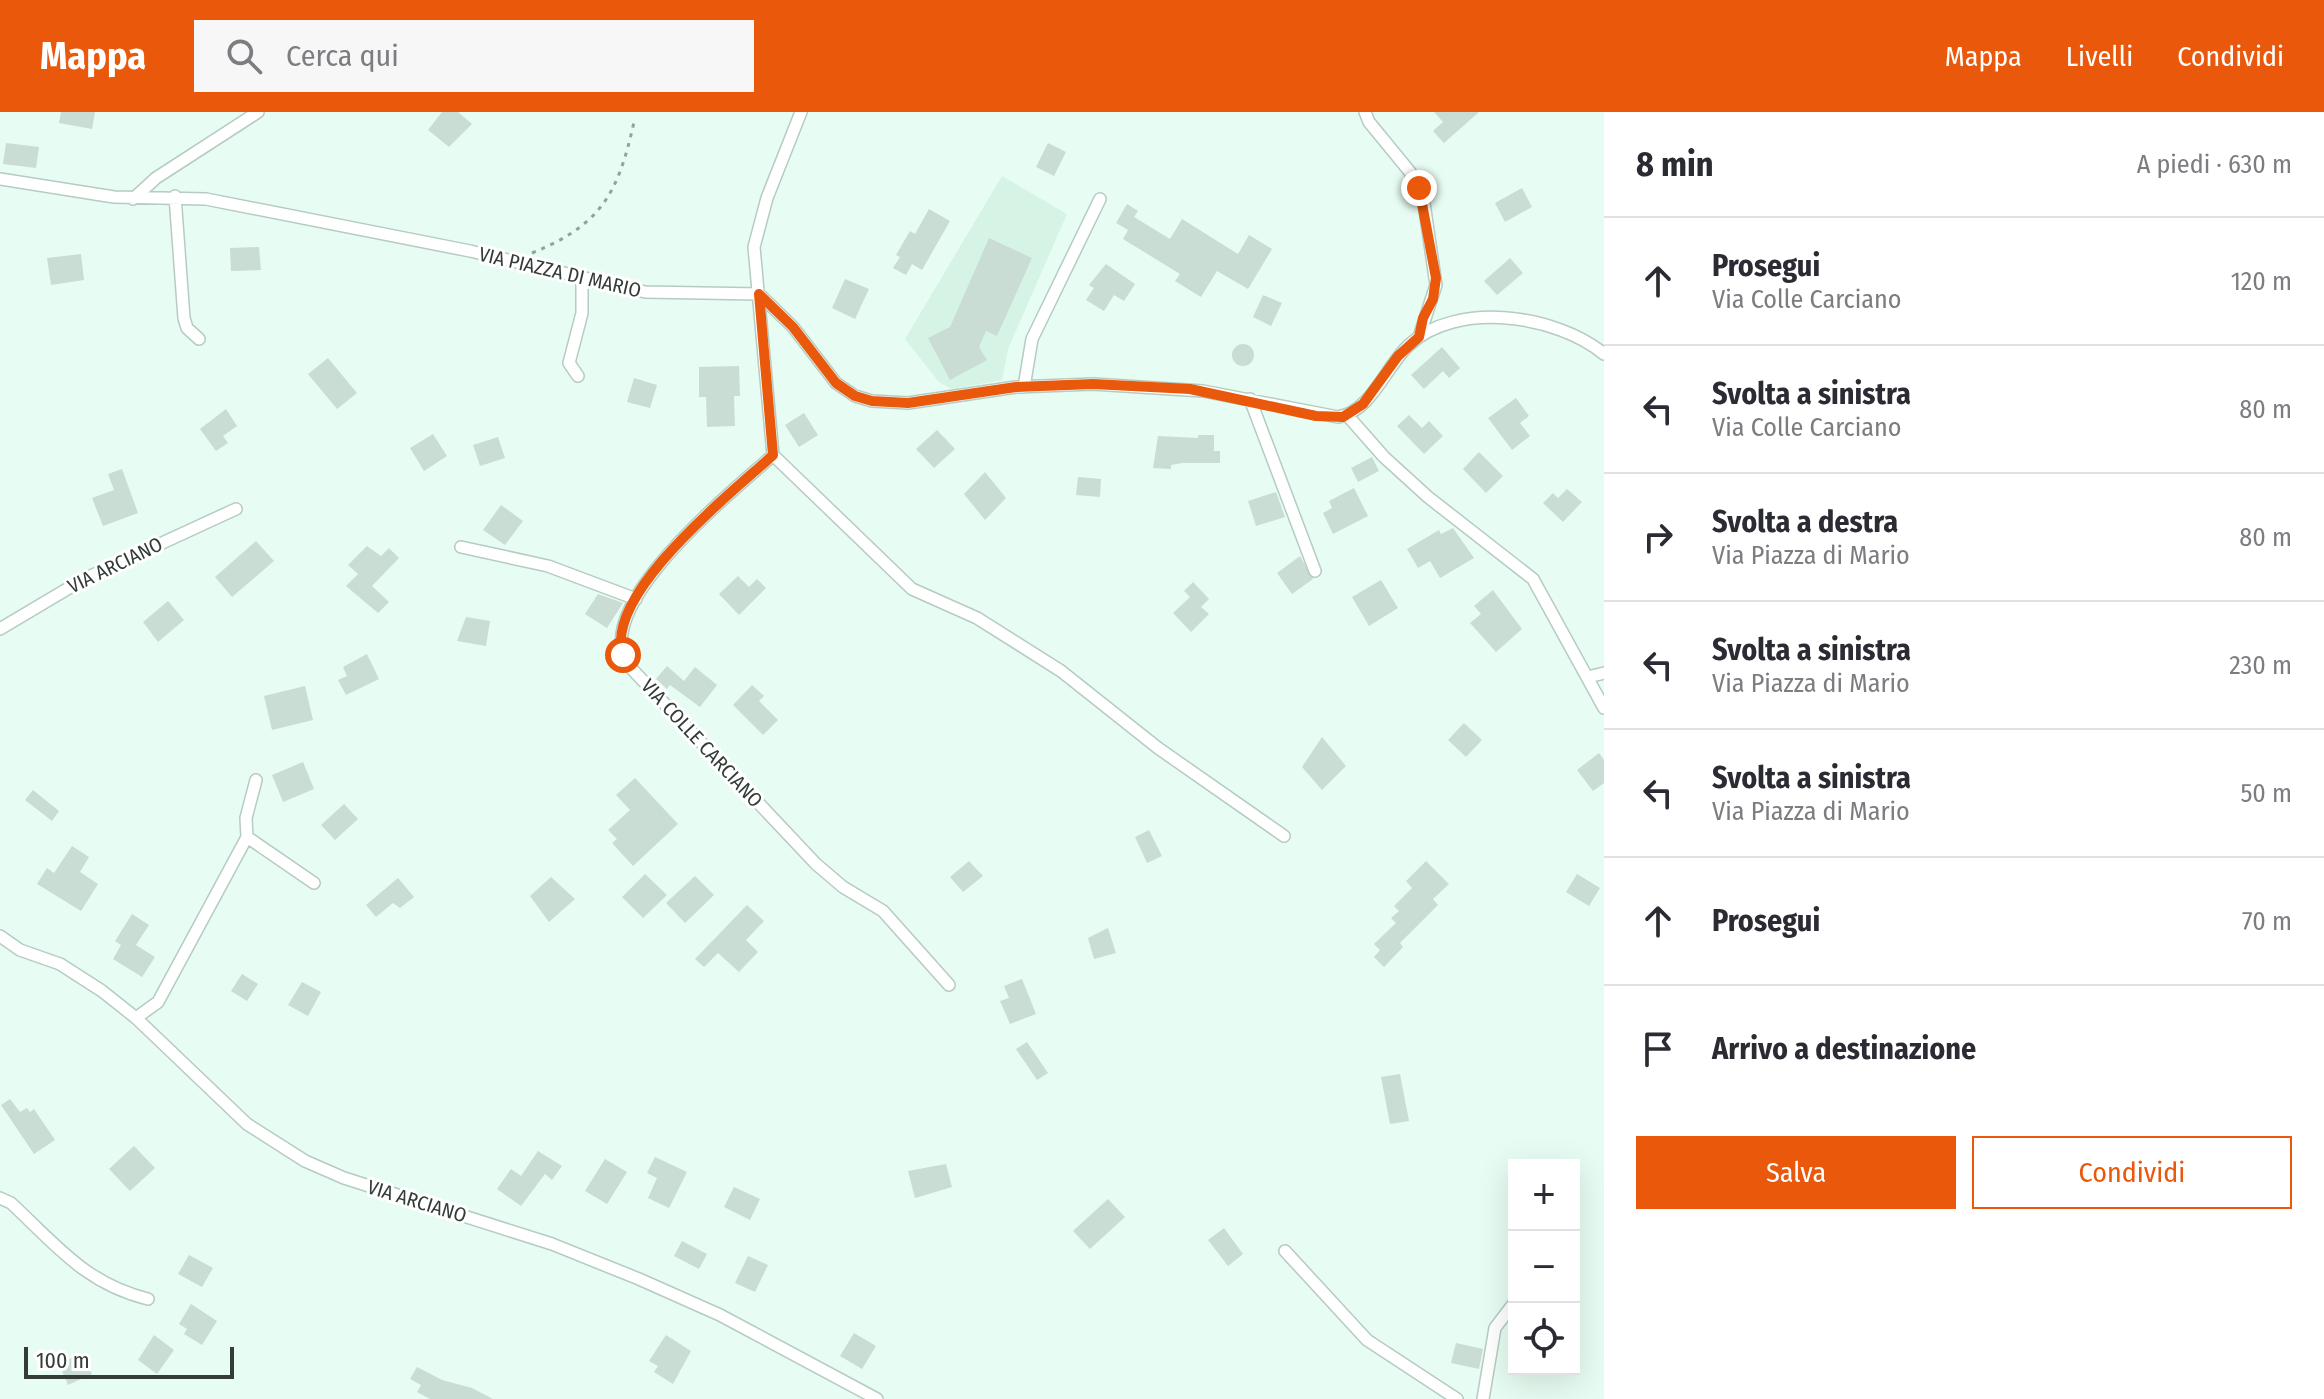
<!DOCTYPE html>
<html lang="it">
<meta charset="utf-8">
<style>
:root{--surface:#fff;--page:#f7f7f7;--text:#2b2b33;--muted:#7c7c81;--line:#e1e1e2;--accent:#ea580c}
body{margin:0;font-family:"Fira Sans Condensed",sans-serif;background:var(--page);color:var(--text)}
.controls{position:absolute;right:24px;bottom:24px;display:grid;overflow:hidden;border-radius:0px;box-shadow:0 8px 32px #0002}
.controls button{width:72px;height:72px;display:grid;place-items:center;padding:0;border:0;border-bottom:2px solid var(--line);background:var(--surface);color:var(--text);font:40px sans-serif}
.scale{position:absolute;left:24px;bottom:20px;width:210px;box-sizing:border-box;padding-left:8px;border:4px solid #343c38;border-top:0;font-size:22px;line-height:28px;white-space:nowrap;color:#343c38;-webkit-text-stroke:6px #fff;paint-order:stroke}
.stop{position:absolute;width:24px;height:24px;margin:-18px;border:6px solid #ea580c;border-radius:50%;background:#fff}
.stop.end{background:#ea580c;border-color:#fff;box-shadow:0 2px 8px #0008}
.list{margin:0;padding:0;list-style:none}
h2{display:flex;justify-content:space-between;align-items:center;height:104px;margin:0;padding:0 32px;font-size:34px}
h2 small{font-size:26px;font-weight:400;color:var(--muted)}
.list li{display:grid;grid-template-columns:52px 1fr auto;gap:24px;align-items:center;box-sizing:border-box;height:128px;padding:0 32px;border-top:2px solid var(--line)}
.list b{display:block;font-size:30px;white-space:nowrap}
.list p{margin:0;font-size:26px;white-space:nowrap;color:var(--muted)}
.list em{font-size:26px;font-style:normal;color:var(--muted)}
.actions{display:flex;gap:16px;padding:24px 32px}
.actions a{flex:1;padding:18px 0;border:2px solid var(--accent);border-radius:0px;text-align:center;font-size:28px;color:var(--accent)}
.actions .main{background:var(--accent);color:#fff}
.icon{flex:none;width:44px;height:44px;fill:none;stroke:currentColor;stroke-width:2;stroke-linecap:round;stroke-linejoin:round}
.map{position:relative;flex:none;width:1604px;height:1287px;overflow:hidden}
header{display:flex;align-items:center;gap:48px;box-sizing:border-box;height:112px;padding:0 40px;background:var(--accent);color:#fff}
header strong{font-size:38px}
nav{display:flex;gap:44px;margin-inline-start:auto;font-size:28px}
.search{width:560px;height:72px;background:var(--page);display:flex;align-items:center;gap:20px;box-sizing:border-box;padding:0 28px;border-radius:0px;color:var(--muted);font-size:30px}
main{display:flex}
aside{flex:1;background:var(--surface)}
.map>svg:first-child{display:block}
.built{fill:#d6f4e6}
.building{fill:#c9ddd4}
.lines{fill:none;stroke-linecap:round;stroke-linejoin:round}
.minor-casing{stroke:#b6cbc1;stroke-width:14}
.path{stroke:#93a29b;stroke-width:3;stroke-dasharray:4 6;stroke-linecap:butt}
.minor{stroke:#fff;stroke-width:11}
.route{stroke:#ea580c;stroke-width:10}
.labels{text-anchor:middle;stroke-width:6;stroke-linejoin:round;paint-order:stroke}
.street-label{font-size:20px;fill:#343c38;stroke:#fff}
</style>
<header>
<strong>Mappa</strong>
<div class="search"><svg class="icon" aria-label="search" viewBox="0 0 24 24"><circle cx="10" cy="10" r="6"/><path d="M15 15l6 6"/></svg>Cerca qui</div>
<nav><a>Mappa</a><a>Livelli</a><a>Condividi</a></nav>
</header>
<main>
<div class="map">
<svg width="1604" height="1287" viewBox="0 0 1604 1287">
<rect width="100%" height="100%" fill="#e7fcf2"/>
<!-- built -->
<path class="built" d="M1002 64 1067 102 1008 237 1002 268 952 277 939 270 905 227Z"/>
<!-- building -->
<path class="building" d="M61 0H95L92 17 59 11Z
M442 0H458L472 12 449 35 428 18Z
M1434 0H1479L1444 31 1433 19 1443 10Z
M6 31 39 35 36 56 3 52Z
M1048 31 1066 40 1054 64 1036 55Z
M1522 76 1532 95 1505 110 1495 91Z
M1127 92 1138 99 1134 105 1170 127 1182 107 1238 142 1249 123 1272 137 1248 177 1217 159 1201 185 1175 169 1180 162 1123 127 1128 118 1116 111Z
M929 97 950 109 922 158 912 152 906 163 893 156 900 145 896 143 910 119 915 122Z
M989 126 1032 146 997 224 986 219 979 235 987 248 950 268 928 226 950 215Z
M259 135 261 158 231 159 230 136Z
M81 142 84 168 51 173 47 146Z
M1510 146 1523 161 1497 183 1484 169Z
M1106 152 1135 172 1124 189 1114 183 1104 199 1086 188 1094 176 1089 173Z
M845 167 869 177 855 207 832 196Z
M1263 183 1282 191 1271 214 1253 205Z
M1232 243a11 11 0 1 1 22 0a11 11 0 1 1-22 0Z
M1442 235 1460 256 1449 266 1443 259 1424 277 1411 263Z
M328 246 357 281 337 297 308 262Z
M739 254 740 284H734L735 314 707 315 706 285H699V255Z
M634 266 657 273 650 296 627 290Z
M1516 286 1529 304 1520 311 1530 324 1512 338 1488 306Z
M226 297 237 314 223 324 228 331 216 339 200 317Z
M804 301 818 323 799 335 785 313Z
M1409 303 1422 316 1429 309 1443 324 1424 342 1397 314Z
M937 318 955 337 934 356 916 337Z
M433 322 447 344 424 359 410 336Z
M1198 323H1214V339H1220V351H1183L1171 353V357L1153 356 1158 324 1198 326Z
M498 325 505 346 480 354 473 333Z
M1479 340 1503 364 1486 381 1463 357Z
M1372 345 1379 359 1358 370 1351 356Z
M122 357 138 401 103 414 92 386 114 378 108 362Z
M985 360 1006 386 985 408 964 382Z
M1078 365 1101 367 1100 385 1076 383Z
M1354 376 1368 404 1333 422 1323 401 1332 396 1329 389Z
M1567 377 1582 390 1563 410 1543 391 1553 381 1558 386Z
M1276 380 1285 405 1256 414 1248 389Z
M501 393 523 409 505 433 483 418Z
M1453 416 1474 446 1440 466 1430 449 1418 456 1407 437 1439 418 1441 422Z
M256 429 274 449 232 485 215 465Z
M367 434 381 444 389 436 399 446 372 474 389 490 378 501 346 474 358 462 348 453Z
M1300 444 1313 467 1292 482 1277 461Z
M738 464 749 475 757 467 766 476 739 503 719 482Z
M1381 468 1398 496 1369 514 1352 485Z
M1193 470 1209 487 1201 495 1209 502 1191 520 1173 501 1190 485 1184 479Z
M1493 478 1522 517 1496 540 1470 511 1481 502 1474 494Z
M598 482 623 491 607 516 585 502Z
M168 489 184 508 158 530 143 510Z
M466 505 490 509 486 534 457 529Z
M367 542 379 567 346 583 338 568 347 564 343 555Z
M667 554 684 569 695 555 717 573 700 595 670 573 667 577 656 567Z
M752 573 764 584 759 589 778 608 763 623 733 593Z
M305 574 313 608 272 618 264 584Z
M1464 611 1482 628 1466 645 1448 628Z
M1322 625 1346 654 1322 678 1302 655Z
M1599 641 1604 648V671L1593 679 1577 658Z
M303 650 314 677 283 690 272 663Z
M635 666 678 712 633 754 612 731 617 727 608 718 630 698 616 683Z
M33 678 59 699 52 709 25 688Z
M344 692 358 707 335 728 321 713Z
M1149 718 1162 744 1147 751 1135 725Z
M72 734 89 745 80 760 98 772 81 799 37 772 47 756 54 761Z
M969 749 983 764 963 780 950 765Z
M1426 749 1449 772 1433 787 1438 793 1400 831 1403 835 1384 855 1374 845 1380 838 1374 832 1396 811 1391 806 1399 799 1394 794 1412 776 1406 769Z
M645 762 667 783 643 806 622 785Z
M1577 762 1600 776 1589 794 1566 780Z
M695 764 714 783 685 811 666 791Z
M551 765 575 787 549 810 530 784Z
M398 766 414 785 400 796 393 791 376 805 366 793Z
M747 793 764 809 746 828 758 840 739 860 718 841 704 855 695 847Z
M132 802 149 813 136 833 155 845 142 865 113 847 121 833 115 829Z
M1108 816 1116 841 1094 847 1088 826Z
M242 862 258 872 247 889 231 879Z
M1022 867 1036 902 1010 912 1000 889 1009 886 1004 874Z
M302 870 321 880 308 904 288 893Z
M1027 930 1048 961 1037 968 1016 937Z
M1400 962 1409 1009 1390 1012 1381 965Z
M10 987 20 1000 27 996 30 1000 34 997 55 1028 34 1042 1 993Z
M134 1034 155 1056 130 1079 109 1057Z
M538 1039 562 1054 552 1068 545 1062 521 1094 497 1077 511 1057 521 1064Z
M655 1045 687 1060 669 1096 648 1086 657 1066 647 1061Z
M605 1047 627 1060 607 1092 585 1079Z
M946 1052 952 1075 915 1086 908 1059Z
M734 1075 760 1087 750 1108 724 1095Z
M1108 1087 1125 1105 1090 1137 1073 1119Z
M1224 1116 1243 1142 1228 1154 1208 1128Z
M682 1129 707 1142 699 1157 674 1144Z
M189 1143 213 1156 202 1175 178 1162Z
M748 1144 768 1153 755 1180 735 1171Z
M191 1192 217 1209 202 1233 184 1222 187 1217 179 1212Z
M854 1221 876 1234 862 1257 840 1244Z
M154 1223 174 1238 157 1262 138 1248Z
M666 1223 691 1239 673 1272 654 1260 658 1254 649 1249Z
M1456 1231 1483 1237 1479 1257 1451 1251Z
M82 1241 92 1262 68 1273 59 1252Z
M417 1255 442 1268 472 1276 493 1287H430L417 1280 421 1273 410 1267Z"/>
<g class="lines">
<defs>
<path id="minor" d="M801 0 767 86 754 135 773 343C735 378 584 497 630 555L816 752 843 775 883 799 949 873
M1365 0 1369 10 1410 60 1424 91 1436 173 1419 225
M0 67 114 85 206 87 470 139 645 180 759 182 793 215 836 271 855 284 872 289 908 291 1016 275 1093 272 1203 279 1338 305C1371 300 1386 254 1409 233 1457 188 1557 203 1604 242
M175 84 184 206 187 216 199 227
M133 87 156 66 258 0
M578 264 569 251 582 201V167
M1024 275 1032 227 1100 87
M1250 287 1315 459
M1347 303 1384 345 1428 385 1533 467 1604 596
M773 343 912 477 977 506 1061 559 1158 636 1284 724
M461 435 548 454 636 487
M0 517 84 467 236 397
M1588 565 1604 561
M247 725 246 706 256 668
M0 824 20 838 60 852 102 879 136 906 247 1012 305 1049 344 1066 552 1132 639 1167 720 1203 877 1287
M136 906 158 890 247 725 314 771
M0 1086 11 1091C56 1133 86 1172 148 1187
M1285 1139 1367 1228 1457 1287
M1483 1287 1495 1216 1514 1191"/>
</defs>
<!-- minor casing -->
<use href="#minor" class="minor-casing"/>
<!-- path -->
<path class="path" d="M532 141C601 113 618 82 634 10"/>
<!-- minor -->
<use href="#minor" class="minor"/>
</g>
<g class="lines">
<!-- route -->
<path class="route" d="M623 543C603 482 733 380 773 343L759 182 793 215 836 271 855 284 872 289 908 291 1016 275 1093 272 1190 277 1316 304 1343 305 1363 292 1398 244 1419 225 1423 206 1433 187 1436 166 1419 76"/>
</g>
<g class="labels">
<!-- street labels -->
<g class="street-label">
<text transform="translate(560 160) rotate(13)" y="7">VIA PIAZZA DI MARIO</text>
<text transform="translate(115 453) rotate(-26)" y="7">VIA ARCIANO</text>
<text transform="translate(702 631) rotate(47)" y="7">VIA COLLE CARCIANO</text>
<text transform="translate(417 1089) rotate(17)" y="7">VIA ARCIANO</text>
</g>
</g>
</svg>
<div class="controls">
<button>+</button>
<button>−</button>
<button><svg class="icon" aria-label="locate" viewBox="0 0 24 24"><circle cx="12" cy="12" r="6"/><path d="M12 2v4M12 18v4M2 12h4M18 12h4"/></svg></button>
</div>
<div class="scale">100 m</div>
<div class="stop" style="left:623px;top:543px"></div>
<div class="stop end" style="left:1419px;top:76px"></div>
</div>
<aside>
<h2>8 min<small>A piedi · 630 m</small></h2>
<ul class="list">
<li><svg class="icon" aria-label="ahead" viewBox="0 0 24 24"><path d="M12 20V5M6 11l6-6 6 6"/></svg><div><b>Prosegui</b><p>Via Colle Carciano</p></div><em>120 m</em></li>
<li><svg class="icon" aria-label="left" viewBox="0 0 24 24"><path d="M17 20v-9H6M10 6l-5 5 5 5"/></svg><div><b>Svolta a sinistra</b><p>Via Colle Carciano</p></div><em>80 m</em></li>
<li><svg class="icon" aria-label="right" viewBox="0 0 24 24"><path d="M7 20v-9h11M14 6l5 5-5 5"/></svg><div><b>Svolta a destra</b><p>Via Piazza di Mario</p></div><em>80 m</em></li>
<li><svg class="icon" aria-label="left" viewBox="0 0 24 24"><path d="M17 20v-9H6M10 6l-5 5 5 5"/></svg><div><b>Svolta a sinistra</b><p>Via Piazza di Mario</p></div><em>230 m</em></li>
<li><svg class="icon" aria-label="left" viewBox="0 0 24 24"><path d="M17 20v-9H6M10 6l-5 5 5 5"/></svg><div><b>Svolta a sinistra</b><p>Via Piazza di Mario</p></div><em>50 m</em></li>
<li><svg class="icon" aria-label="ahead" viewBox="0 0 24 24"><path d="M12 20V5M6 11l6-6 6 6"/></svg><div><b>Prosegui</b></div><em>70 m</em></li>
<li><svg class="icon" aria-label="arrive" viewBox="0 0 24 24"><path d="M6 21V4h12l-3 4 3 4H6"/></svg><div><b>Arrivo a destinazione</b></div></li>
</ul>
<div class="actions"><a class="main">Salva</a><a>Condividi</a></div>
</aside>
</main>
